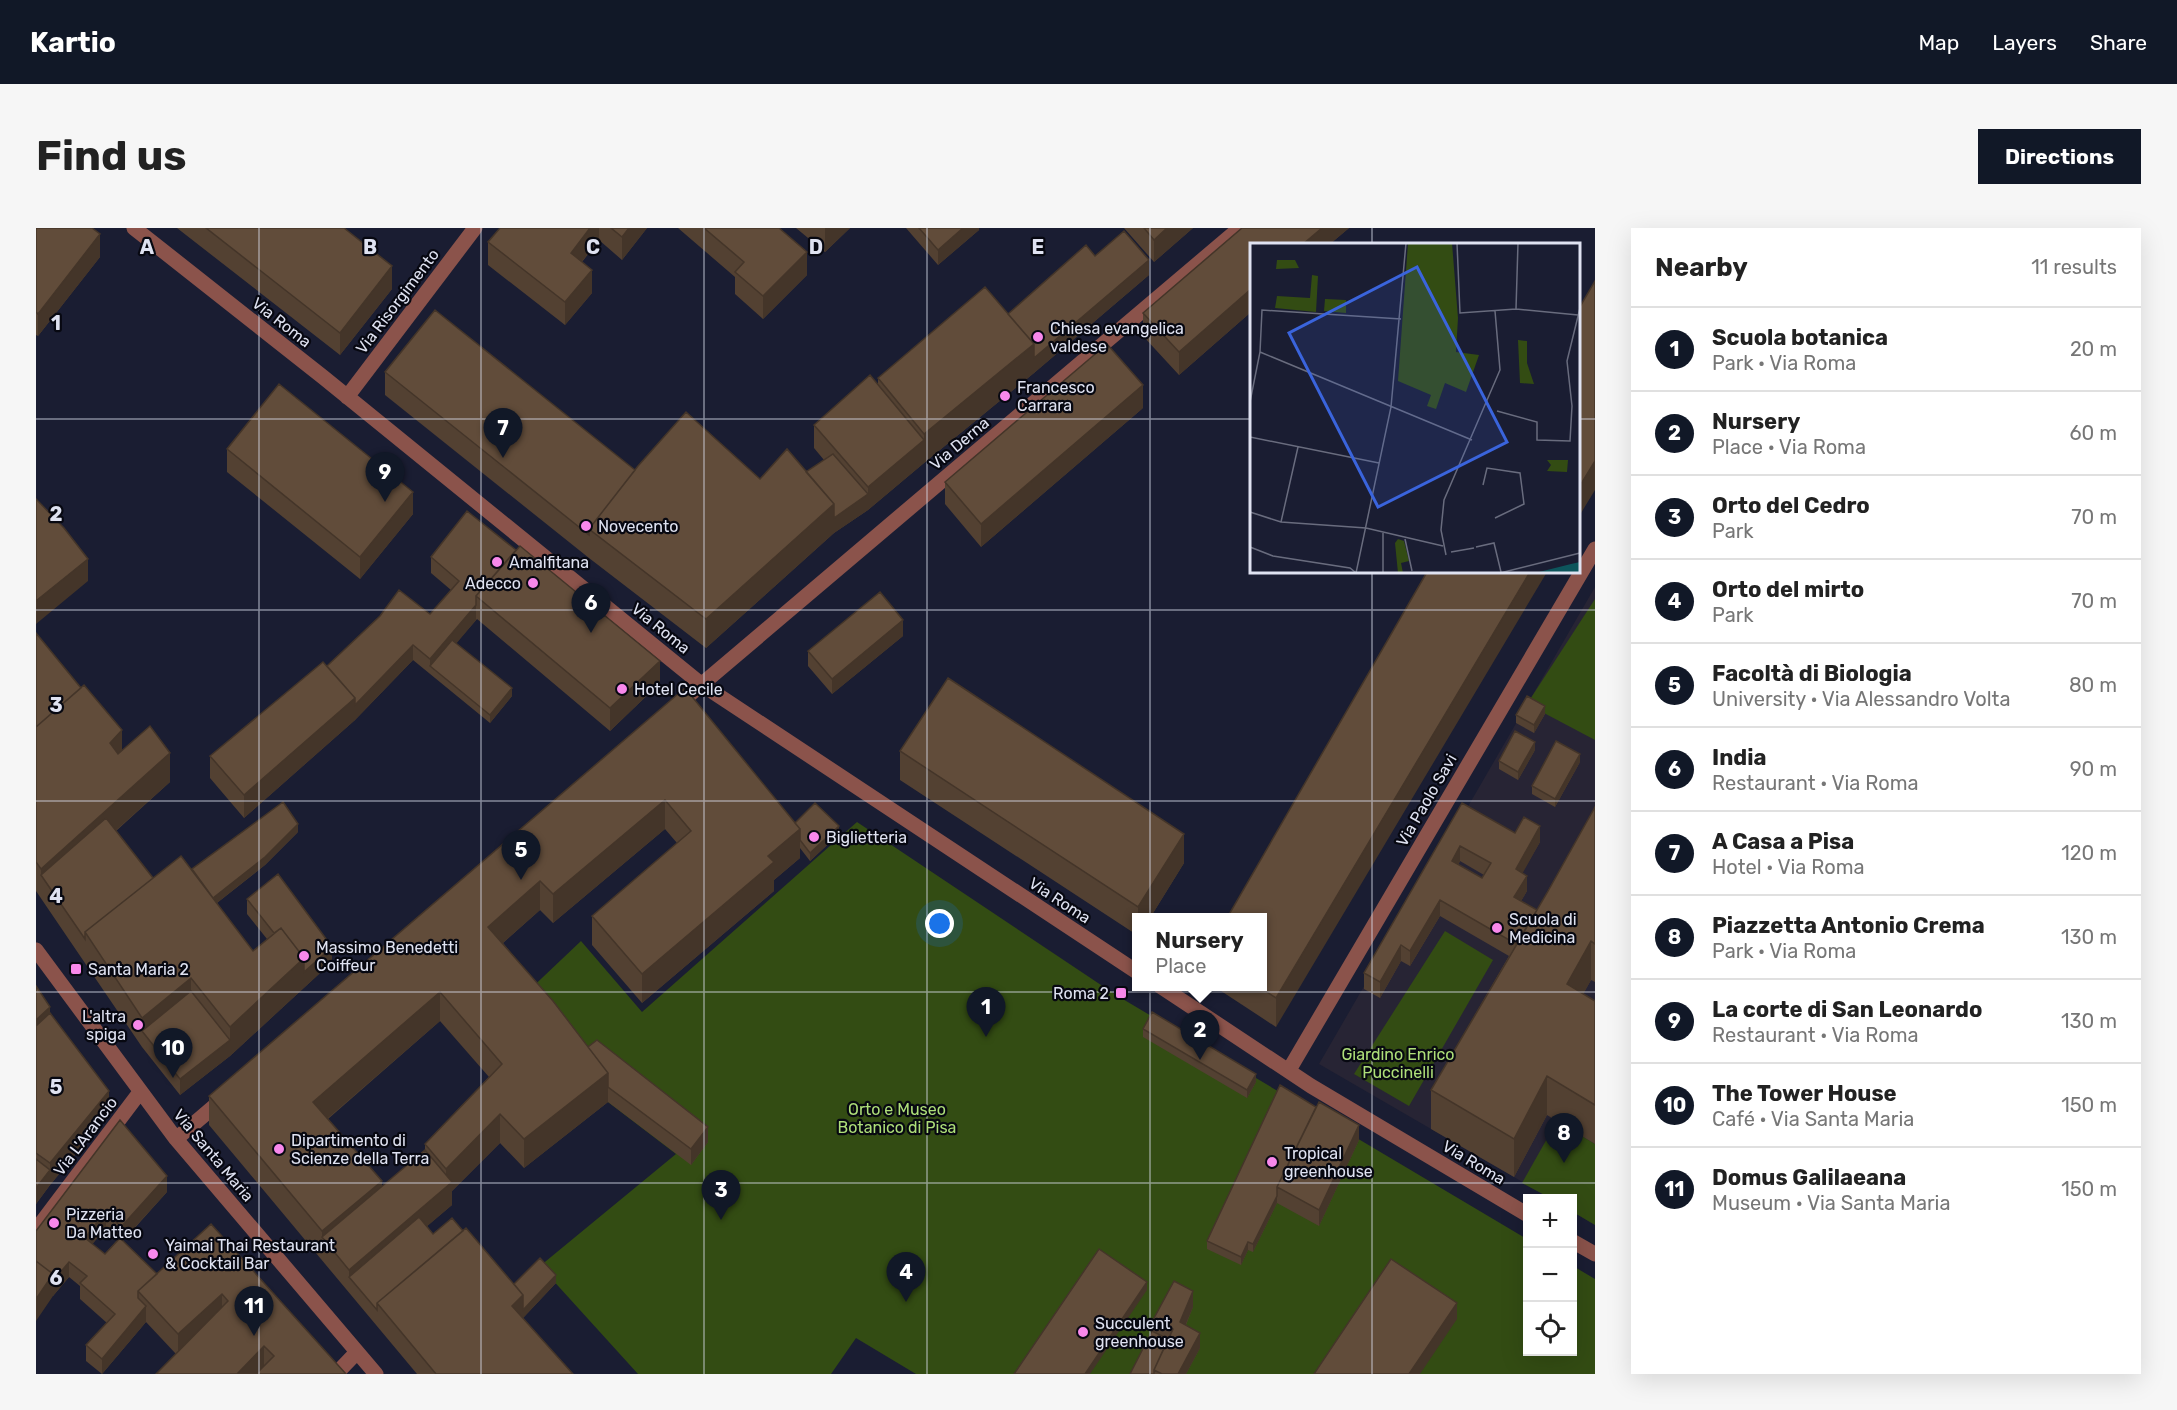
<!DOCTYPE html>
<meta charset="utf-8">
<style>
:root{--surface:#fff;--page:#f6f6f6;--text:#222;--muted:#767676;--line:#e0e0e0;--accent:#111827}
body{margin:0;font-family:Rubik,sans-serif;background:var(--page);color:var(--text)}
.controls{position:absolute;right:18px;bottom:18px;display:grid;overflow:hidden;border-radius:0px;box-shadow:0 6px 24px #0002}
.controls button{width:54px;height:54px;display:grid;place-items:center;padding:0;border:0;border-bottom:2px solid var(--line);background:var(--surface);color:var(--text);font:30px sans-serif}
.you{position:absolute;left:904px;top:696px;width:21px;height:21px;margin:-15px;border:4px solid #fff;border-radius:50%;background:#1a73e8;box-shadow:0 0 0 9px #1a73e833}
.badge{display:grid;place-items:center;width:39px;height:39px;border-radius:50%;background:var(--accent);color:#fff;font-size:20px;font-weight:700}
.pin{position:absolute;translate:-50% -50px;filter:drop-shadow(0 2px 3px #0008)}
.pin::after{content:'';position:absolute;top:32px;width:21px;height:18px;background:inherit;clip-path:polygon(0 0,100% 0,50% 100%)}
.popup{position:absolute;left:1096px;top:685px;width:135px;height:78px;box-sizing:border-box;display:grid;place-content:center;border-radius:0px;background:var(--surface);filter:drop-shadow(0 2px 4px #0005);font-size:20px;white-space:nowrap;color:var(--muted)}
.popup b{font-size:22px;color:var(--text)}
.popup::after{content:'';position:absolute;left:50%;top:100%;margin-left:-12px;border:12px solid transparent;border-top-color:var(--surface)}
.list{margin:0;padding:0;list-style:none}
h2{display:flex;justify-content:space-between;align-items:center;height:78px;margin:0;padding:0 24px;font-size:26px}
h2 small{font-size:20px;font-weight:400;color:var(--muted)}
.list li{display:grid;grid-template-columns:39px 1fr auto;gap:18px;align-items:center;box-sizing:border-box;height:84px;padding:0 24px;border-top:2px solid var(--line)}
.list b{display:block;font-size:22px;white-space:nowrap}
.list p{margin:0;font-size:20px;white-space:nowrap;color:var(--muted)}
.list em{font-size:20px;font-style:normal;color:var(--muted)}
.icon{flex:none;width:33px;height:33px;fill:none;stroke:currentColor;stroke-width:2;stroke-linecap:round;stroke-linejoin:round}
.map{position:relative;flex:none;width:1559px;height:1146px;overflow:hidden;border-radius:0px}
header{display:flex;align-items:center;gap:36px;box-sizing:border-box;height:84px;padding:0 30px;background:var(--accent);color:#fff}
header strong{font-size:28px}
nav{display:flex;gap:33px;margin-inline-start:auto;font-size:21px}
.intro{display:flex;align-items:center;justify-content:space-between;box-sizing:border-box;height:144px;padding:0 36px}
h1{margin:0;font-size:42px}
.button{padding:15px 27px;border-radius:0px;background:var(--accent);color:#fff;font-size:21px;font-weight:700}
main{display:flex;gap:36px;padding:0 36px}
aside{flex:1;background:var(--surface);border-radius:0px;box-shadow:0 6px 24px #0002}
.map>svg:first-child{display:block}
.education{fill:#272434}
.green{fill:#334c13}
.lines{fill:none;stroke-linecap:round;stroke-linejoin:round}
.street{stroke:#8b534b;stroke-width:15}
.wall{fill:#534132;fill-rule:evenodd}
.shaded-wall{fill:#443529}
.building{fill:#614c3a;stroke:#443529;stroke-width:1.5;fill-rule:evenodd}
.grid{fill:none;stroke:#dfe2f1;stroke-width:1.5;stroke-opacity:0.55}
.poi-dot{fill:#f888eb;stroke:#070811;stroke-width:2}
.labels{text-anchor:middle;stroke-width:4.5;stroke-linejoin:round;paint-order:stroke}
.street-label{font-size:16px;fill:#dfe2f1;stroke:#070811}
.poi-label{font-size:16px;fill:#dfe2f1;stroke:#070811;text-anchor:start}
.park-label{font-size:16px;fill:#aedf79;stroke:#070811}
.inset-road{fill:none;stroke:#696c7e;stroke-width:1.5}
.view{fill:#3a64dc;fill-opacity:0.15;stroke:#3a64dc;stroke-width:3}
.inset-edge{fill:none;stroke:#dfe2f1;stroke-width:3}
.grid-label{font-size:20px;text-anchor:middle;font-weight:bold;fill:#dfe2f1;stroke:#070811;stroke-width:4.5;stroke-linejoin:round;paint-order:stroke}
</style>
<header>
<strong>Kartio</strong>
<nav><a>Map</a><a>Layers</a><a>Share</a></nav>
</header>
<div class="intro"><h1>Find us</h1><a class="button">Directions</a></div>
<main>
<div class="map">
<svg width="1559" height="1146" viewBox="0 0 1559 1146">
<rect width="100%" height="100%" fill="#1a1d32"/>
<!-- education -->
<path class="education" d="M1559 359V997L1537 984 1536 970H1514L1283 836Z"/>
<!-- green -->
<path class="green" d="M1559 371V512L1491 476Z
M821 594 1080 767 1491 1011 1492 1124H1536L1537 1038 1559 1051V1146H880L820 1110 795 1146H602L504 1038 640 926 572 874 487 768 545 713 606 784Z
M1409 703 1457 732 1373 878 1318 846Z
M1521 893 1559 916V997L1537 984 1536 970H1514L1486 955Z"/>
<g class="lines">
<!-- street -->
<path class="street" d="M98 0 287 149 665 456 1101 744
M311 169 439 0
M639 479 1204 0
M0 722 140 911 340 1146
M1124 758 1275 858 1492 987
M1253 842 1559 321
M140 911 188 870
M0 1002 104 864
M1536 1013 1559 1026
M300 1146 321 1124"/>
</g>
<!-- wall -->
<path class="wall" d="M0 0 64 29 2 108 0 107Z
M141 0H308L356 61 304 127Z
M464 0H611L586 32 563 12 546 34 556 65 529 97 452 37V14Z
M642 0H743L771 47 727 91 699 66V49Z
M760 0H814L789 24Z
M870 0H943V2L902 37Z
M1088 0H1157L1118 34Z
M1206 0H1313L1294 16H1215V84L1143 147 1107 108V85Z
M1059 28 1113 47 998 145 888 235 832 282 798 305 670 420 553 330 349 167V144L599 242 724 251 770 244 788 232 778 220V197L842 156V150L972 86Z
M1107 180 945 319 909 276V254Z
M191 221 377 286 324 351 191 244Z
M395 329 624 455 574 503 441 391 420 415 476 468 454 495 377 432 319 492 208 590 174 550V528L291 438 344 388 394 386 415 362 395 345Z
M1391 344 1240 799 1179 759H1227Z
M0 405 86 523 134 554 80 603 117 650 156 641 262 604 229 637 181 675 217 723 231 711 211 686V671L296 734 194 828 144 867 106 819 0 663Z
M867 408 796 466 772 438V423Z
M649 460 759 595 803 606 774 633 764 620V630L738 652V663L606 775 556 717V688L641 615 629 601 517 695 504 682 467 715 552 819 672 914 655 937 572 874 488 940 464 915 416 963V977L391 998 397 1006 427 1003 478 1056 520 1055 487 1090 537 1146H381L173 897V868ZM404 793 453 849 389 916V922L346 959 292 891Z
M1509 486 1498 505 1480 495V487Z
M1499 522 1482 552 1463 541V533Z
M864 523 1148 635 1114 690H1101V707L864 552Z
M1544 534 1519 579 1496 566V558Z
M1426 575 1479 605 1504 614 1486 645 1491 663 1485 673 1501 682 1559 579V754L1555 752 1547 766 1559 773V916L1511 887 1478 949 1395 901V862L1473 728 1404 688 1374 738 1365 733 1344 770 1328 761V745ZM1424 633 1448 647 1446 650 1422 637Z
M0 758 14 785 73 886 14 957 0 976Z
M1107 801 1220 854 1211 870 1107 809Z
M1244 857 1323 912 1283 998 1241 975 1217 1024 1212 1022 1205 1037 1171 1021V1013Z
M131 964 87 1013 121 1046 175 996 310 1146H120L140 1126 110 1094 66 1146 50 1133V1117L71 1095 44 1071V1058L33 1049 17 1068 0 1003ZM70 999 82 1011 69 1026 56 1016Z
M1157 1079 1150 1097 1164 1120 1150 1146H1094L1117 1104V1092Z"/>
<!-- shaded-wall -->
<path class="shaded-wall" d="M554 0H563V12L535 47V25Z
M593 0H611L586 32V9Z
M789 0H814L789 24Z
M927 0H943V2L902 37V22Z
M1131 0H1157L1118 34V12Z
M1286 0H1313L1294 16H1267Z
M64 6V29L2 108V86Z
M771 24V47L727 91V68Z
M1113 32V47L998 145V130Z
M356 38V61L304 127V105Z
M556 42V65L529 97V74Z
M1215 61V84L1143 147V124Z
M998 116V145L888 235 832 282 798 305V290L832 266V259L888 212V206Z
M1107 157V180L945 319V296Z
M1559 233V262L1542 290V261Z
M377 264V286L324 351V329Z
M798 276V305L670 420V391Z
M52 331V353L0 396V373Z
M1494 344H1511L1240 799V770Z
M440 377V391H441L398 442 394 438V431Z
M867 392V408L796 466V451Z
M377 417V432L319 492 208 590V567Z
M624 433V455L574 503V480Z
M476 460V468L454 495V487Z
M1509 478V486L1498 505V497Z
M86 502V531L74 515Z
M1499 514V522L1482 552V544Z
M134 525V554L14 661 5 647V641Z
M1544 526V534L1519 579V571Z
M629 572V601L517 695V666Z
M262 596V604L229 637 168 685V677Z
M803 598V606L774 633V625Z
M1504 598V614L1480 657V641Z
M764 601V630L738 652V663L606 775V746L732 628Z
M1148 606V635L1114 690H1102V679Z
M1424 618V633L1416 649V633Z
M1491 648V663L1478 685V669Z
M504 653V682L452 728V699Z
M1404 672V688L1374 738V723Z
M1555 713V752L1531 795V756Z
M1365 717V733L1344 770V754Z
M296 719V734L194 828 144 867V851L194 812V799L268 730Z
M155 750V779L106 803V790Z
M404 764V793L277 903V874Z
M14 779V808L0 821V792Z
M572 845V874L488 940V911Z
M1220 846V854L1211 870V862Z
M1511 848V887L1478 949V911Z
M73 863V886L14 957 0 976V960L14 942V935Z
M464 886V915L416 963V977L321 1058 313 1049V1042L410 959V941Z
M1323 897V912L1283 998V982Z
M672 899V914L655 937V921Z
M131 948V964L85 1014V999Z
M346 953V982L286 1009V1003Z
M1241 968V975L1217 1024V1016Z
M70 983V999L49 1026V1010Z
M1212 1014V1022L1205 1037V1029Z
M33 1034V1049L17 1068 0 1093V1071L17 1046Z
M520 1047V1055L487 1090 476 1078 487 1067Z
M1111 1054V1062L1054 1146H1049Z
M1157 1063V1079L1144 1110V1094Z
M186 1066V1089L142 1129V1106Z
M1421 1075V1091L1384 1146H1373Z
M110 1078V1094L66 1146V1131Z
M1164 1105V1120L1150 1146H1142Z
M228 1118V1140L222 1146H201Z"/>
<!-- building -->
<path class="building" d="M0 0H56L64 6 2 86 0 84Z
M170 0H308L356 38 304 105Z
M464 0H554L535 25 556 42 529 74 452 14Z
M575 0H593L586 9Z
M668 0H743L771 24 727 68 699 44 708 34Z
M883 0H927L902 22Z
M1108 0H1131L1118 12Z
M1206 0H1286L1267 16H1215V61L1143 124 1107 85Z
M1088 3 1113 32 998 130V116L972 86 1050 17 1059 28Z
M1559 53V233L1542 261V82Z
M949 59 998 116 888 206 842 150Z
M399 82 599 242 553 301V307L349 144Z
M1071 116 1107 157 945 296 909 254Z
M834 147 888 212 832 259 778 197Z
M243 156 377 264 324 329 191 221Z
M650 184 724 251 751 221 798 276 670 391 553 301 602 238Z
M797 226 832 266 798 290V276L770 244Z
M0 271 28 300 52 331 0 373Z
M431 283 480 322 440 368V377L394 431 377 417 319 477V470L291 438 344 388 363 362 394 386 423 353 395 329Z
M484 318 624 433 574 480 440 368Z
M1391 344H1494L1240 770 1223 759H1227V690H1191Z
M844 364 867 392 796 451 772 423Z
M0 405 45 460 0 499Z
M416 412 476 460 454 487 394 438Z
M287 434 319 470 208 567 174 528Z
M912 450 1148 606 1102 679 864 523Z
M48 457 86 502 74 515 82 526 114 498 134 525 5 641 0 634V499Z
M649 460 764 601 732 628 738 634 606 746 556 688 655 603 629 572 517 666 504 653 452 699 517 773 572 845 488 911 464 886 410 941 389 916 466 836 404 764 277 874 346 953 286 1003 173 868Z
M1491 468 1509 478 1498 497 1480 487Z
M1479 503 1499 514 1482 544 1463 533Z
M1520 513 1544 526 1519 571 1496 558Z
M247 574 262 596 229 629 177 670 156 641Z
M779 575 803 598 774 625 764 612V601L759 595Z
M1426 575 1479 605 1488 589 1504 598 1480 641 1491 648 1478 669 1501 682 1480 716 1404 672 1374 723 1365 717 1344 754 1328 745ZM1424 618 1455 635 1446 650 1416 633Z
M1559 579V716L1555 713 1531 756 1559 773V877L1511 848 1478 911 1395 862 1511 665Z
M70 590 117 650 49 704V711L5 647Z
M145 628 217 723 245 700 268 730 194 799 155 750 106 790 49 704Z
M242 646 296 719 268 744V730L245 700 238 705 211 671Z
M0 758 14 779 0 792Z
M155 763 194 812 144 851 106 803Z
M1116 784 1220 846 1211 862 1107 801Z
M14 785 73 863 14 935 0 925V798Z
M561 812 672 899 655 921 572 859V845L552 819Z
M1244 857 1280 879 1241 959V968L1217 1016 1212 1014 1205 1029 1171 1013Z
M1283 874 1323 897 1283 982 1241 959Z
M84 892 131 948 85 999 70 983 49 1010 69 1026 84 1010 121 1046 102 1063V1070L110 1078 66 1131 50 1117 79 1086 44 1055 51 1048 33 1034 17 1053V1046L0 1033V1003Z
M389 922 416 954 313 1042 286 1009Z
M0 931 14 942 0 960Z
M383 989 397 1006 416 990 427 1003 341 1075V1082L313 1049Z
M175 996 310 1146H220L238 1128 228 1118 201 1146H120L192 1073 186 1066 142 1106 102 1063Z
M430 1000 487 1067 476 1078 537 1146H400L341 1075Z
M1063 1021 1111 1054 1049 1146H978Z
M504 1030 520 1047 487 1082V1067L478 1056Z
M1355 1031 1421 1075 1373 1146H1278Z
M0 1033 17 1046 0 1071Z
M1138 1053 1157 1063 1144 1094 1164 1105 1142 1146H1126L1118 1142 1137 1101 1117 1092Z
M1116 1103 1132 1111 1118 1142V1146H1094Z"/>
<!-- grid -->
<path class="grid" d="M223 0V1146M445 0V1146M668 0V1146M891 0V1146M1114 0V1146M1336 0V16M0 191H1216M1542 191H1559M1336 344V1146M0 382H1559M0 573H1559M0 764H1559M0 955H1559"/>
<!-- markers -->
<g class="poi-dot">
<circle cx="1002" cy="109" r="6"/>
<circle cx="969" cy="168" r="6"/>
<circle cx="550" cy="298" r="6"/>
<circle cx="461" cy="334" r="6"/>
<circle cx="497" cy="355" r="6"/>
<circle cx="586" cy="461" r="6"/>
<circle cx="778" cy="609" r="6"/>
<circle cx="1461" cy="700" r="6"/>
<circle cx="268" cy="728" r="6"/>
<rect x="34" y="735" width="12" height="12" rx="3"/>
<rect x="1079" y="759" width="12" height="12" rx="3"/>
<circle cx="102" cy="797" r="6"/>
<circle cx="243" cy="921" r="6"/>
<circle cx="1236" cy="934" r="6"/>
<circle cx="18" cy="995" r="6"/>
<circle cx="117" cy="1026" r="6"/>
<circle cx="1047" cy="1104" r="6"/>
</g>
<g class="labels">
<!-- street labels -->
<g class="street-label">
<text transform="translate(361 73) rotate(-53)" y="6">Via Risorgimento</text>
<text transform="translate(246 94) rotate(38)" y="6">Via Roma</text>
<text transform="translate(923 215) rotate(-40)" y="6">Via Derna</text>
<text transform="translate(625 400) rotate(39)" y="6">Via Roma</text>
<text transform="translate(1390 572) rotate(-60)" y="6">Via Paolo Savi</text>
<text transform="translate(1024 672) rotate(33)" y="6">Via Roma</text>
<text transform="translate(49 908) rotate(-53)" y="6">Via L'Arancio</text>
<text transform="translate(178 927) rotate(50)" y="6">Via Santa Maria</text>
<text transform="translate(1438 934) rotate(31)" y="6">Via Roma</text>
</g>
<!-- poi labels -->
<g class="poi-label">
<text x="1014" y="106">Chiesa evangelica<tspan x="1014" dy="18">valdese</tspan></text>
<text x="981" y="165">Francesco<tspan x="981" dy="18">Carrara</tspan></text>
<text x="562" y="304">Novecento</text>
<text x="473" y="340">Amalfitana</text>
<text x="485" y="361" text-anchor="end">Adecco</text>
<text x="598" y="467">Hotel Cecile</text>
<text x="790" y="615">Biglietteria</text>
<text x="1473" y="697">Scuola di<tspan x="1473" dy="18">Medicina</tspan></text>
<text x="280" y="725">Massimo Benedetti<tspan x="280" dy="18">Coiffeur</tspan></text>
<text x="52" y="747">Santa Maria 2</text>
<text x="1073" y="771" text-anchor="end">Roma 2</text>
<text x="90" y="794" text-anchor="end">L'altra<tspan x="90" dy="18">spiga</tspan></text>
<text x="255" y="918">Dipartimento di<tspan x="255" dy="18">Scienze della Terra</tspan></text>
<text x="1248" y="931">Tropical<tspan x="1248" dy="18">greenhouse</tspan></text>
<text x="30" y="992">Pizzeria<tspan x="30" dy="18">Da Matteo</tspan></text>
<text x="129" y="1023">Yaimai Thai Restaurant<tspan x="129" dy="18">&amp; Cocktail Bar</tspan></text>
<text x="1059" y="1101">Succulent<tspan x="1059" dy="18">greenhouse</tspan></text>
</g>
<!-- park labels -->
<g class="park-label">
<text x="1362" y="832">Giardino Enrico<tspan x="1362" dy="18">Puccinelli</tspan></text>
<text x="861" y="887">Orto e Museo<tspan x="861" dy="18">Botanico di Pisa</tspan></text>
</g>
</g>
<!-- overview -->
<g transform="translate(1214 15)">
<rect width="330" height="330" fill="#1a1d32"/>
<path d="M158 0H202L208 75 206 109 229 112 216 149 195 140 186 166 177 163 181 152 148 138ZM27 17H45L49 25 26 26ZM62 32 68 33 66 69 25 65 27 53 60 55ZM75 56 96 57V70L74 68ZM268 97 277 98V120L284 141 270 140ZM297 217H318L317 229 297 228 301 222ZM148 296 154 298 159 318 151 320 153 330H148L145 300Z" fill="#334c13"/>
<path d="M330 319V330H285L321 321Z" fill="#0d555c"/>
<path class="inset-road" d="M207 0 210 70 266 66 328 72M266 66 268 0M10 109 222 197M0 159 10 109 12 67 151 76M247 168 287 179V197L320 198 322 163 317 118 330 65M0 194 129 220M233 242 237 225 270 230 274 261 245 275M0 269 31 279 116 285 193 303M31 279 48 204M155 296 162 328M0 304 23 313 100 325 105 329M226 304 244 300 251 329M201 309 224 305M196 312 191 287 194 257 250 127 245 68M106 330 141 164 156 0M133 330V290M250 330 330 310"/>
<path class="view" d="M167 24 257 199 128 264 39 90Z"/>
<rect width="330" height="330" class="inset-edge"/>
</g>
<g class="grid-label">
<text x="111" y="26">A</text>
<text x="334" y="26">B</text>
<text x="557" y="26">C</text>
<text x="780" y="26">D</text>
<text x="1002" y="26">E</text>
<text x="20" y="102">1</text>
<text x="20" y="293">2</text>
<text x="20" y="484">3</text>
<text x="20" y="675">4</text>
<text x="20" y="866">5</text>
<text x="20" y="1057">6</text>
</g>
</svg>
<div class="controls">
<button>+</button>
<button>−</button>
<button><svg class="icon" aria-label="locate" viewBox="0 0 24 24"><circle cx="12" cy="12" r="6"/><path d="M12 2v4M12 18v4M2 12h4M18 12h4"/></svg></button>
</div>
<div class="you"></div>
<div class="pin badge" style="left:950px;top:809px">1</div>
<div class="pin badge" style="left:1164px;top:832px">2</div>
<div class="popup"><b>Nursery</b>Place</div>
<div class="pin badge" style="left:685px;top:992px">3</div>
<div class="pin badge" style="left:870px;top:1074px">4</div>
<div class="pin badge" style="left:485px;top:652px">5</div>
<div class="pin badge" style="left:555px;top:405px">6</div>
<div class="pin badge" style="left:467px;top:230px">7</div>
<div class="pin badge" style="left:1528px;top:935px">8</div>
<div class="pin badge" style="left:349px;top:274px">9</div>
<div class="pin badge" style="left:137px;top:850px">10</div>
<div class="pin badge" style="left:218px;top:1108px">11</div>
</div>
<aside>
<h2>Nearby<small>11 results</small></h2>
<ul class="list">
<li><span class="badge">1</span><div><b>Scuola botanica</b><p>Park · Via Roma</p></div><em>20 m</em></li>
<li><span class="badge">2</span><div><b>Nursery</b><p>Place · Via Roma</p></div><em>60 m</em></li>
<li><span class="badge">3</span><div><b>Orto del Cedro</b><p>Park</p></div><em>70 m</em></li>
<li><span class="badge">4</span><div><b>Orto del mirto</b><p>Park</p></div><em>70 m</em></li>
<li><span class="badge">5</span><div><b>Facoltà di Biologia</b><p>University · Via Alessandro Volta</p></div><em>80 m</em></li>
<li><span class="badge">6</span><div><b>India</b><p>Restaurant · Via Roma</p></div><em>90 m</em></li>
<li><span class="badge">7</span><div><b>A Casa a Pisa</b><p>Hotel · Via Roma</p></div><em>120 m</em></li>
<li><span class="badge">8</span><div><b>Piazzetta Antonio Crema</b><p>Park · Via Roma</p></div><em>130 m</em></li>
<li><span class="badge">9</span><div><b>La corte di San Leonardo</b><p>Restaurant · Via Roma</p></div><em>130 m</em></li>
<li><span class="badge">10</span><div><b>The Tower House</b><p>Café · Via Santa Maria</p></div><em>150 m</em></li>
<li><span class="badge">11</span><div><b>Domus Galilaeana</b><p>Museum · Via Santa Maria</p></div><em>150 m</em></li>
</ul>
</aside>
</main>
